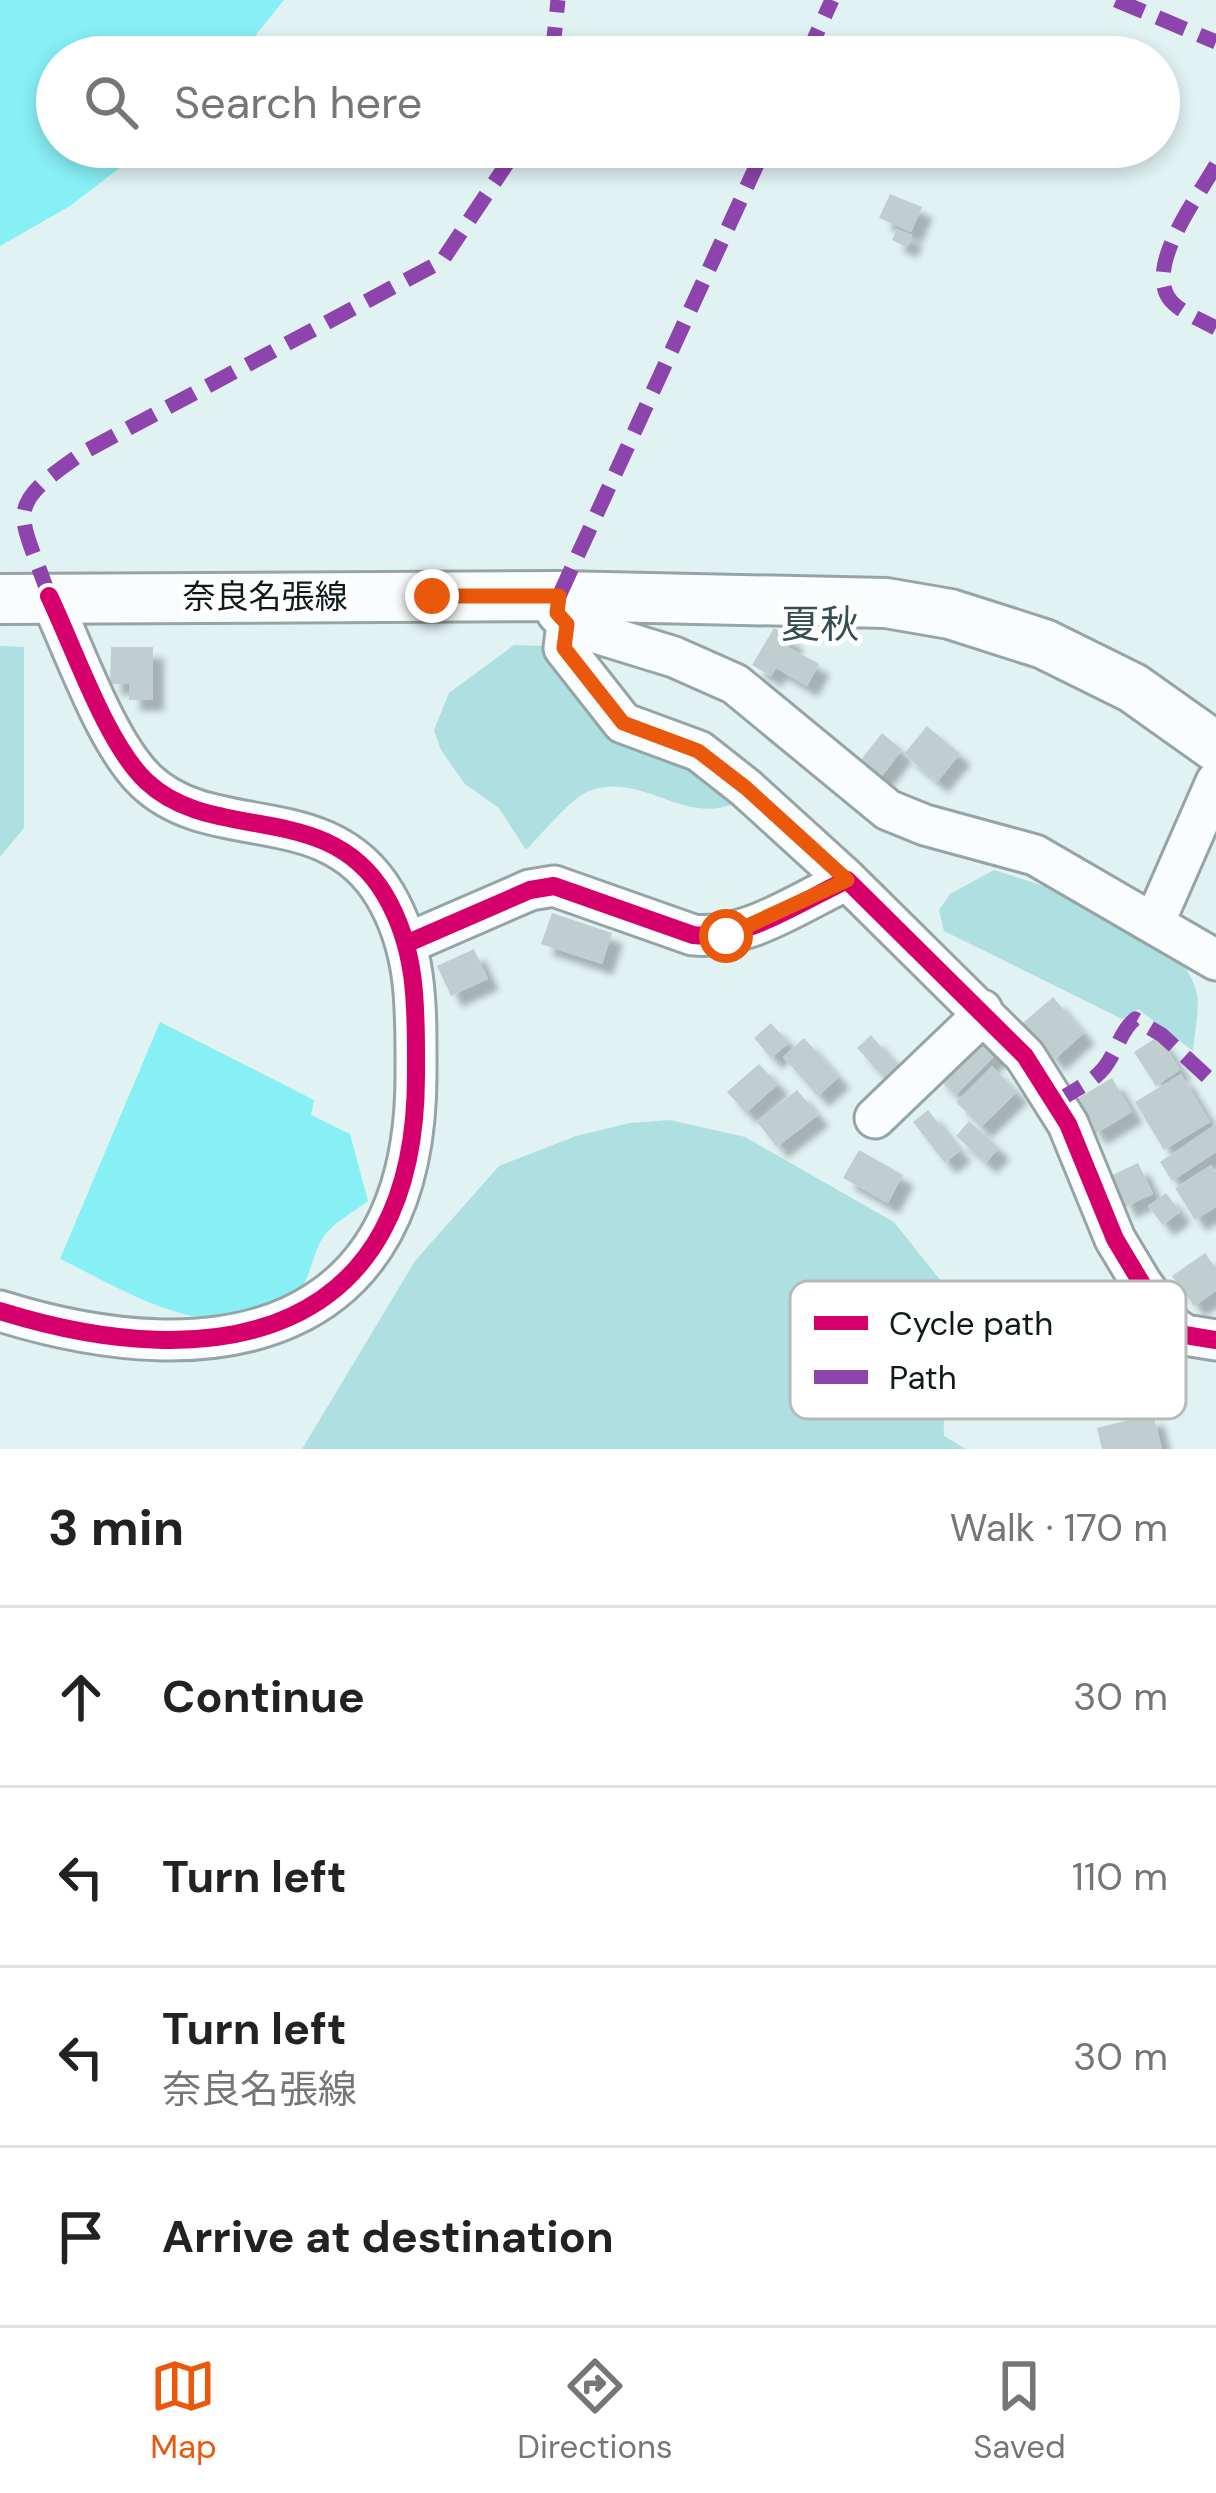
<!DOCTYPE html>
<meta charset="utf-8">
<style>
:root{--surface:#fff;--page:#f6f6f6;--text:#222;--muted:#767676;--line:#e0e0e0;--accent:#ea580c}
body{margin:0;font-family:"DM Sans","Noto Sans JP",sans-serif;background:var(--page);color:var(--text)}
.stop{position:absolute;width:36px;height:36px;margin:-27px;border:9px solid #ea580c;border-radius:50%;background:#fff}
.stop.end{background:#ea580c;border-color:#fff;box-shadow:0 3px 12px #0008}
.list{margin:0;padding:0;list-style:none}
h2{display:flex;justify-content:space-between;align-items:center;height:156px;margin:0;padding:0 48px;font-size:51px}
h2 small{font-size:39px;font-weight:400;color:var(--muted)}
.list li{display:grid;grid-template-columns:78px 1fr auto;gap:36px;align-items:center;box-sizing:border-box;height:180px;padding:0 48px;border-top:3px solid var(--line)}
.list b{display:block;font-size:45px;white-space:nowrap}
.list p{margin:0;font-size:39px;white-space:nowrap;color:var(--muted)}
.list em{font-size:39px;font-style:normal;color:var(--muted)}
.icon{flex:none;width:66px;height:66px;fill:none;stroke:currentColor;stroke-width:2;stroke-linecap:round;stroke-linejoin:round}
.map{position:relative;flex:none;width:1216px;height:1449px;overflow:hidden}
.search{position:absolute;background:var(--surface);box-shadow:0 6px 18px #0003;left:36px;right:36px;top:36px;height:132px;display:flex;align-items:center;gap:30px;box-sizing:border-box;padding:0 42px;border-radius:66px;color:var(--muted);font-size:45px}
.sheet{height:876px;background:var(--surface)}
nav{display:flex;justify-content:space-around;align-items:center;box-sizing:border-box;height:168px;border-top:3px solid var(--line);background:var(--surface);font-size:33px;color:var(--muted)}
nav a{display:grid;justify-items:center;gap:6px}
nav .on{color:var(--accent)}
.map>svg:first-child{display:block}
.green{fill:#aedfe1}
.water{fill:#87f0f5}
.building{fill:#c1cecf;filter:url(#shadow)}
.lines{fill:none;stroke-linecap:round;stroke-linejoin:round}
.minor-casing{stroke:#97a4a5;stroke-width:45}
.major-casing{stroke:#97a4a5;stroke-width:54}
.minor{stroke:#fafdfd;stroke-width:39}
.major{stroke:#fafdfd;stroke-width:48}
.quiet{stroke:#8e44ad;stroke-width:15;stroke-dasharray:30 15;stroke-linecap:butt}
.cycleway-casing{stroke:#fff;stroke-width:26}
.cycleway{stroke:#d6006c;stroke-width:18}
.route{stroke:#ea580c;stroke-width:15}
.labels{text-anchor:middle;stroke-width:10;stroke-linejoin:round;paint-order:stroke}
.street-label{font-size:33px;fill:#0f1a1a;stroke:#fff}
.quarter-label{font-size:39px;fill:#355051;stroke:#fff}
.key{fill:#fff;stroke:#b7baba;stroke-width:3}
.key-label{font-size:33px;fill:#0f1a1a}
</style>
<div class="map">
<svg width="1216" height="1449" viewBox="0 0 1216 1449">
<defs>
<filter id="shadow"><feDropShadow dx="11" dy="11" stdDeviation="3" flood-color="#0004"/></filter>
</defs>
<rect width="100%" height="100%" fill="#e1f2f3"/>
<!-- green -->
<path class="green" d="M514 645 546 646 745 798C688 833 646 770 589 791 571 798 541 835 526 850L499 808 465 784 441 750 434 730 449 693Z
M0 646 24 647V828L0 857Z
M994 870C1052 889 1183 926 1197 994 1200 1011 1194 1034 1193 1051L1138 1009 1122 1019 944 931 939 910 950 894Z
M670 1120 745 1137 894 1222 941 1281 944 1436 966 1449H302L415 1261 499 1166 576 1136 630 1123Z"/>
<!-- water -->
<path class="water" d="M0 0H284L238 57H57V147H147L70 206 0 246Z
M160 1022 314 1100 311 1115 350 1134 368 1201C355 1211 334 1222 324 1236 312 1252 311 1281 296 1294 224 1356 129 1292 60 1259Z"/>
<!-- building -->
<path class="building" d="M877 41 913 57H870Z
M890 194 922 207 911 232 879 218Z
M897 229 912 235 906 247 892 240Z
M774 628 793 639 788 647 819 664 807 686 776 668 771 676 752 665Z
M111 647H153V700H129V684H110Z
M927 726 960 754 937 782 904 754Z
M882 733 902 750 874 786 853 770Z
M552 913 612 933 602 964 541 944Z
M474 949 488 979 451 996 437 966Z
M1053 997 1084 1033 1054 1060 1023 1023Z
M771 1023 789 1043 771 1058 754 1038Z
M983 1026 1004 1046 956 1095 935 1076Z
M871 1035 907 1077 894 1089 857 1048Z
M1159 1036 1180 1070 1156 1086 1134 1052Z
M804 1038 839 1077 818 1096 783 1057Z
M759 1064 778 1084 746 1113 727 1092Z
M992 1066 1017 1092 981 1127 956 1102Z
M1181 1074 1210 1122 1164 1150 1135 1102Z
M1112 1078 1132 1112 1095 1134 1075 1100Z
M797 1090 818 1115 777 1147 757 1122Z
M928 1110 960 1151 945 1163 913 1122Z
M969 1121 999 1148 986 1163 956 1136Z
M1216 1124V1152L1172 1181 1160 1162Z
M859 1150 903 1175 888 1203 843 1178Z
M1138 1163 1153 1194 1125 1207 1110 1176Z
M1211 1165 1216 1172V1207L1195 1220 1175 1188Z
M1166 1193 1180 1212 1163 1225 1148 1206Z
M1205 1253 1216 1269V1291L1194 1306 1172 1276Z
M1153 1414 1162 1449H1102L1097 1428Z"/>
<g class="lines">
<defs>
<path id="minor" d="M559 596 557 613 567 624 674 657 735 684 888 810 925 825 1035 855 1216 960
M567 624 564 648 623 723 699 751 746 788 847 880
M1155 921 1216 782
M408 943 530 890 554 886 693 935C745 941 800 902 847 880L1025 1056 1068 1124 1115 1239 1142 1284 1173 1327 1185 1335 1216 1340
M875 1118 972 1025 982 1010
M0 1311C218 1379 418 1338 416 1071 416 1009 418 951 385 895 328 798 213 845 146 781 106 743 74 648 49 596"/>
<path id="major" d="M0 599 559 596 886 603 950 614 1044 644 1133 688 1216 747"/>
</defs>
<!-- minor casing -->
<use href="#minor" class="minor-casing"/>
<!-- major casing -->
<use href="#major" class="major-casing"/>
<!-- minor -->
<use href="#minor" class="minor"/>
<!-- major -->
<use href="#major" class="major"/>
<!-- quiet -->
<path class="quiet" d="M1116 0 1216 42
M552 57 558 0
M806 57 832 0
M1216 165C1198 197 1139 273 1174 304 1185 314 1203 321 1216 328
M49 596C19 509 1 509 84 452L442 261 518 147
M559 596 765 147
M1056 1102C1072 1091 1092 1083 1104 1068 1117 1052 1120 1031 1135 1019L1162 1035 1216 1085"/>
<defs>
<path id="cycleway" d="M408 943 530 890 554 886 693 935C745 941 800 902 847 880L1025 1056 1068 1124 1115 1239 1142 1284 1173 1327 1185 1335 1216 1340
M0 1311C218 1379 418 1338 416 1071 416 1009 418 951 385 895 328 798 213 845 146 781 106 743 74 648 49 596"/>
</defs>
<!-- cycleway casing -->
<use href="#cycleway" class="cycleway-casing"/>
<!-- cycleway -->
<use href="#cycleway" class="cycleway"/>
</g>
<g class="lines">
<!-- route -->
<path class="route" d="M432 596H559L557 613 567 624 564 648 623 723 698 751 746 788 847 880 726 936"/>
</g>
<g class="labels">
<!-- street labels -->
<g class="street-label">
<text x="265" y="608">奈良名張線</text>
</g>
<!-- quarter labels -->
<g class="quarter-label">
<text x="820" y="638">夏秋</text>
</g>
</g>
<!-- legend -->
<rect x="790" y="1281" width="396" height="138" rx="18" class="key"/>
<rect x="814" y="1316" width="54" height="14" fill="#d6006c"/>
<rect x="814" y="1370" width="54" height="14" fill="#8e44ad"/>
<g class="key-label">
<text x="889" y="1335">Cycle path</text>
<text x="889" y="1389">Path</text>
</g>
</svg>
<div class="stop" style="left:726px;top:936px"></div>
<div class="stop end" style="left:432px;top:596px"></div>
<div class="search"><svg class="icon" aria-label="search" viewBox="0 0 24 24"><circle cx="10" cy="10" r="6"/><path d="M15 15l6 6"/></svg>Search here</div>
</div>
<section class="sheet">
<h2>3 min<small>Walk · 170 m</small></h2>
<ul class="list">
<li><svg class="icon" aria-label="ahead" viewBox="0 0 24 24"><path d="M12 20V5M6 11l6-6 6 6"/></svg><div><b>Continue</b></div><em>30 m</em></li>
<li><svg class="icon" aria-label="left" viewBox="0 0 24 24"><path d="M17 20v-9H6M10 6l-5 5 5 5"/></svg><div><b>Turn left</b></div><em>110 m</em></li>
<li><svg class="icon" aria-label="left" viewBox="0 0 24 24"><path d="M17 20v-9H6M10 6l-5 5 5 5"/></svg><div><b>Turn left</b><p>奈良名張線</p></div><em>30 m</em></li>
<li><svg class="icon" aria-label="arrive" viewBox="0 0 24 24"><path d="M6 21V4h12l-3 4 3 4H6"/></svg><div><b>Arrive at destination</b></div></li>
</ul>
</section>
<nav>
<a class="on"><svg class="icon" aria-label="map" viewBox="0 0 24 24"><path d="M3 6l6-2 6 2 6-2v14l-6 2-6-2-6 2zM9 4v14M15 6v14"/></svg>Map</a>
<a><svg class="icon" aria-label="directions" viewBox="0 0 24 24"><path d="M12 3l9 9-9 9-9-9zM9 14v-3h6M13 9l2 2-2 2"/></svg>Directions</a>
<a><svg class="icon" aria-label="saved" viewBox="0 0 24 24"><path d="M7 4h10v16l-5-4-5 4z"/></svg>Saved</a>
</nav>
